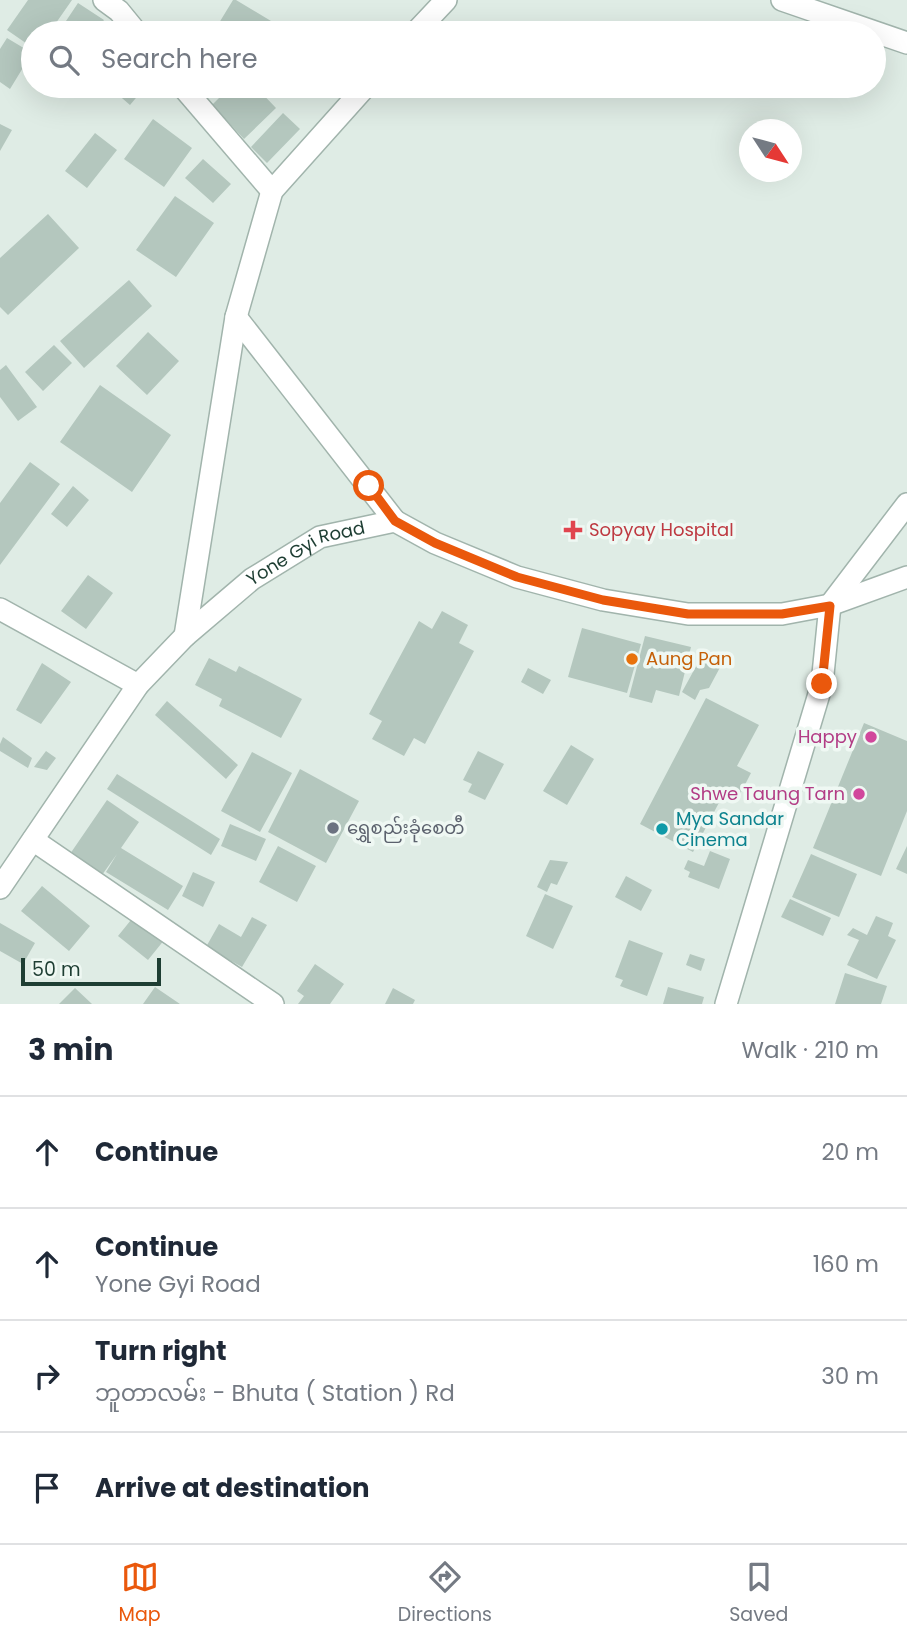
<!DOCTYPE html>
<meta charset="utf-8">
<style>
:root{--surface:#fff;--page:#f6f6f7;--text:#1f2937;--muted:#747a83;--line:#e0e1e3;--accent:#ea580c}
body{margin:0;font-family:Poppins,"Noto Sans Myanmar",sans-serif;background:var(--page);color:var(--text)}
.compass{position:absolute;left:739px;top:119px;width:63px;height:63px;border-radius:50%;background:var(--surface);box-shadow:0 7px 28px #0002;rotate:126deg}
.scale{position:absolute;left:21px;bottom:18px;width:140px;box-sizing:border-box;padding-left:7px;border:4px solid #1e3e33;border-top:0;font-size:19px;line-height:24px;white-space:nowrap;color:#1e3e33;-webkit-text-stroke:5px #eff8f3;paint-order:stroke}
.stop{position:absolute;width:21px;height:21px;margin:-16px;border:5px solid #ea580c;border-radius:50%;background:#fff}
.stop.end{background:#ea580c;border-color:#fff;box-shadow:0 2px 7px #0008}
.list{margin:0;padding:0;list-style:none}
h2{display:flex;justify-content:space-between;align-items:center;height:91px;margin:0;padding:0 28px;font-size:30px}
h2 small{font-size:23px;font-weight:400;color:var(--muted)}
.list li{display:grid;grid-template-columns:46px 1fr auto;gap:21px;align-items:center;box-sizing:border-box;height:112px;padding:0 28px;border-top:2px solid var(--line)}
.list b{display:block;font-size:26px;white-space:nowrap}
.list p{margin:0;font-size:23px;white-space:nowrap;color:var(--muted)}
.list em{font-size:23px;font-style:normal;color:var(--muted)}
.icon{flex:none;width:38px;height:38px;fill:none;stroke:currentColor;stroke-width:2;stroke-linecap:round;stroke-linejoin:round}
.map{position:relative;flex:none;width:907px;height:1004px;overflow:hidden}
.search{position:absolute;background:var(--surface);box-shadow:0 7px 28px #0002;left:21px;right:21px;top:21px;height:77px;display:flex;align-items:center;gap:18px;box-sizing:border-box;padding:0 24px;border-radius:38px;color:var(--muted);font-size:26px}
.sheet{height:539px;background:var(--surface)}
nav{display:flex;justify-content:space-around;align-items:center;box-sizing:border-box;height:98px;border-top:2px solid var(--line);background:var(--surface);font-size:19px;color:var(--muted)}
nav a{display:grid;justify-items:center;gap:4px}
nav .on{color:var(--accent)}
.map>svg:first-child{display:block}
.building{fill:#b4c7be}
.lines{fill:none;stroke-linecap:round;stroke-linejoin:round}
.minor-casing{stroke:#a1b4ac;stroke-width:24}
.minor{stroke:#fff;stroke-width:21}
.route{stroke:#ea580c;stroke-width:9}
.health-dot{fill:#e0444e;stroke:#eff8f3;stroke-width:2.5}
.food-dot{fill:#e8710a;stroke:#eff8f3;stroke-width:2.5}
.hotel-dot{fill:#d1479c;stroke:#eff8f3;stroke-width:2.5}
.worship-dot{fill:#6b7280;stroke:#eff8f3;stroke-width:2.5}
.culture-dot{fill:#0f9aa8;stroke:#eff8f3;stroke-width:2.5}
.labels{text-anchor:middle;stroke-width:7;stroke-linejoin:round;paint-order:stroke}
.health-label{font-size:18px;fill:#be3a42;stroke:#eff8f3;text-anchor:start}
.street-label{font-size:18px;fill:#1e3e33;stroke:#eff8f3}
.food-label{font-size:18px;fill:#c56008;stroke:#eff8f3;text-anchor:start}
.hotel-label{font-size:18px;fill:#b23c85;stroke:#eff8f3;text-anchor:end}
.culture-label{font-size:18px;fill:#0d838f;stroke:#eff8f3;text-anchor:start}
.worship-label{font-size:18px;fill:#5b616d;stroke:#eff8f3;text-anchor:start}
</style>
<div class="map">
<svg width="907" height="1004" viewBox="0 0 907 1004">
<rect width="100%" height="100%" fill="#dfece5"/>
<!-- building -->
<path class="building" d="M28 0H72L49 33H33V48L7 30Z
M233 0H236L276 24 270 33H235L219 23Z
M78 3 104 20 95 33H58Z
M199 23 209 33H188Z
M7 38 32 53 10 89 0 82V49Z
M108 86H146L130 105Z
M231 86H255L276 108 244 139 212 105Z
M283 113 300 129 267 163 251 147Z
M153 119 192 148 164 187 124 159Z
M0 124 12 130 0 151Z
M95 133 117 150 87 188 65 171Z
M203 159 231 184 213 203 185 178Z
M175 196 214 223 176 277 136 250Z
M48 214 79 248 8 315 0 307V258Z
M129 280 152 306 84 368 60 341Z
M148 332 179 361 147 395 116 366Z
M54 345 72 363 43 391 25 372Z
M6 365 37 407 18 421 0 397V370Z
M100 385 171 435 132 492 60 442Z
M30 462 60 484 0 565V503Z
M73 486 89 500 67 527 51 514Z
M88 575 113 593 86 629 61 611Z
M442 611 468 625 459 643 474 651 425 744 414 738 404 756 372 739 382 721 369 714 419 621 432 629Z
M582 628 641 644 627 693 568 677Z
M645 636 691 647 679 696 656 690 652 703 629 697Z
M705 650 724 660 709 688 700 690 695 700 682 692Z
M209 658 236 672 239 666 302 699 281 738 219 706 222 699 195 685Z
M42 663 71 682 41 724 16 710Z
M528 668 551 680 543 694 521 682Z
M706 698 759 725 737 766 751 773 736 802 723 795 693 852 640 824Z
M167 701 238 765 226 779 155 715Z
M864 723 907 741V811L881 876 813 848Z
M3 737 32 758 28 768 0 751V744Z
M571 745 594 759 567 805 543 791Z
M46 751 56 758 47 770 34 767Z
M478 751 504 764 485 800 468 792 472 784 463 780Z
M252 752 292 773 260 832 221 811Z
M300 769 359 801 326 863 268 832Z
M117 774 220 839 211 855 107 789Z
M107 800 139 822 121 848 183 886 168 910 106 872 117 854 102 875 70 854Z
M230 824 266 839 256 861 221 846Z
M278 846 316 866 297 902 259 882Z
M907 846V874L896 869Z
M710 851 730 859 719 889 688 877 690 872 684 869 688 860 704 866Z
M811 854 857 874 839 917 792 897Z
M550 860 568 862 557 885 551 883 547 892 537 887Z
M193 872 215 882 203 907 182 896Z
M626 876 652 890 641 911 615 897Z
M42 886 90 926 69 951 21 911Z
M545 894 573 906 553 949 526 936Z
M790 899 831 918 823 936 781 917Z
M135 915 165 939 148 960 118 936Z
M876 916 893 923 888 936 896 940 877 979 847 965 859 940 847 935 853 928 867 935Z
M252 917 267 925 242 967 206 947 219 924 241 937Z
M0 923 35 943 23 964 0 951Z
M629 940 663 953 647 996 620 986 623 980 615 977Z
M690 954 705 959 701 971 686 965Z
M315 964 344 984 330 1004H298L304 996 297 991Z
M845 973 887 986 881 1004H835Z
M155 987 180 1004H143Z
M668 987 704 997 702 1004H663Z
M75 988 92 1004H59Z
M393 988 415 1000 413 1004H385Z"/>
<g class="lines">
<defs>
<g id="minor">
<path d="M104 0 119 11 137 33"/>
<path d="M782 0 907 43"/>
<path d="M415 33 446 0"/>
<path d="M182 86 272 191"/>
<path d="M236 317 395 521"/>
<path d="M0 609 138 685"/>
<path d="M185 636 236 317 272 191 366 86"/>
<path d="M33 840 273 1004"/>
<path id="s1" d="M0 888 138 685 185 636 252 579 320 537 395 521 435 543 517 577 603 600 688 614H782L830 605 907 577"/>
<path d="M726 1004 822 684 830 605 907 504"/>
</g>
</defs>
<!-- minor casing -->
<use href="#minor" class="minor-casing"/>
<!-- minor -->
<use href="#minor" class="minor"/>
</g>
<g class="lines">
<!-- route -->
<path class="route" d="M369 486 395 521 435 543 517 577 603 600 688 614H782L830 606 822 684"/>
</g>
<!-- markers -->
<path class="health-dot" d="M569.5 519.5h7v7h7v7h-7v7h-7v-7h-7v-7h7z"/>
<circle class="food-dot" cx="632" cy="659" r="7"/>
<g class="hotel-dot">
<circle cx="871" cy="737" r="7"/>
<circle cx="859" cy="794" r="7"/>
</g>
<circle class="worship-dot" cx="333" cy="828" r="7"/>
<circle class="culture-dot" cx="662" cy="829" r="7"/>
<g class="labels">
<!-- health labels -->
<g class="health-label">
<text x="589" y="536">Sopyay Hospital</text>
</g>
<!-- street labels -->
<g class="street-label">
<text dy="6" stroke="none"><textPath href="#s1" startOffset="462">Yone Gyi Road</textPath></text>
</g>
<!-- food labels -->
<g class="food-label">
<text x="646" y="665">Aung Pan</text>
</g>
<!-- hotel labels -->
<g class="hotel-label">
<text x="857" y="743">Happy</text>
<text x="845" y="800">Shwe Taung Tarn</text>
</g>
<!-- culture labels -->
<g class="culture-label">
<text x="676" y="825">Mya Sandar<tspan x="676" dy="21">Cinema</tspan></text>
</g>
<!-- worship labels -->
<g class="worship-label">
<text x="347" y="834">ရွှေစည်းခုံစေတီ</text>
</g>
</g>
</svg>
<svg class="compass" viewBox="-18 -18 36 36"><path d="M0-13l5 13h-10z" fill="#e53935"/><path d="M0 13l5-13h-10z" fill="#747a83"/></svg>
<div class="scale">50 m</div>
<div class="stop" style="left:369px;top:486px"></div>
<div class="stop end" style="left:822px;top:684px"></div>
<div class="search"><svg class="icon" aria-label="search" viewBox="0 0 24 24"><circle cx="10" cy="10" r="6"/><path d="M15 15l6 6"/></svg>Search here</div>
</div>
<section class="sheet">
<h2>3 min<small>Walk · 210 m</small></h2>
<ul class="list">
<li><svg class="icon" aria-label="ahead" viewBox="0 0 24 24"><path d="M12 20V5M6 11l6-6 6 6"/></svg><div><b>Continue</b></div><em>20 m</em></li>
<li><svg class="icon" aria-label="ahead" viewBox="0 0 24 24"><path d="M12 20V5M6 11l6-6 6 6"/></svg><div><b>Continue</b><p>Yone Gyi Road</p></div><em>160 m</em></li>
<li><svg class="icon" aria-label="right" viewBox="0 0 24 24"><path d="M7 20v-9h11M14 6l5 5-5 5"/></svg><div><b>Turn right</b><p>ဘူတာလမ်း - Bhuta ( Station ) Rd</p></div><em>30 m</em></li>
<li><svg class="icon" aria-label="arrive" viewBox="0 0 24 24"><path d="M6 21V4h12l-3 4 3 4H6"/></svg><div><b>Arrive at destination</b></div></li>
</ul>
</section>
<nav>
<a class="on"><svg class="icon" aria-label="map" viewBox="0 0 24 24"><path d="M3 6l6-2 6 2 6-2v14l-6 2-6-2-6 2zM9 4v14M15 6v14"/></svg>Map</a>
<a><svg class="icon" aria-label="directions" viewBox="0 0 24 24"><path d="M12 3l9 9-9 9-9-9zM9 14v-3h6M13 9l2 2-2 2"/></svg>Directions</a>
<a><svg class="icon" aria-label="saved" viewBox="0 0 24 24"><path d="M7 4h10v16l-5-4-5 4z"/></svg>Saved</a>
</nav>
